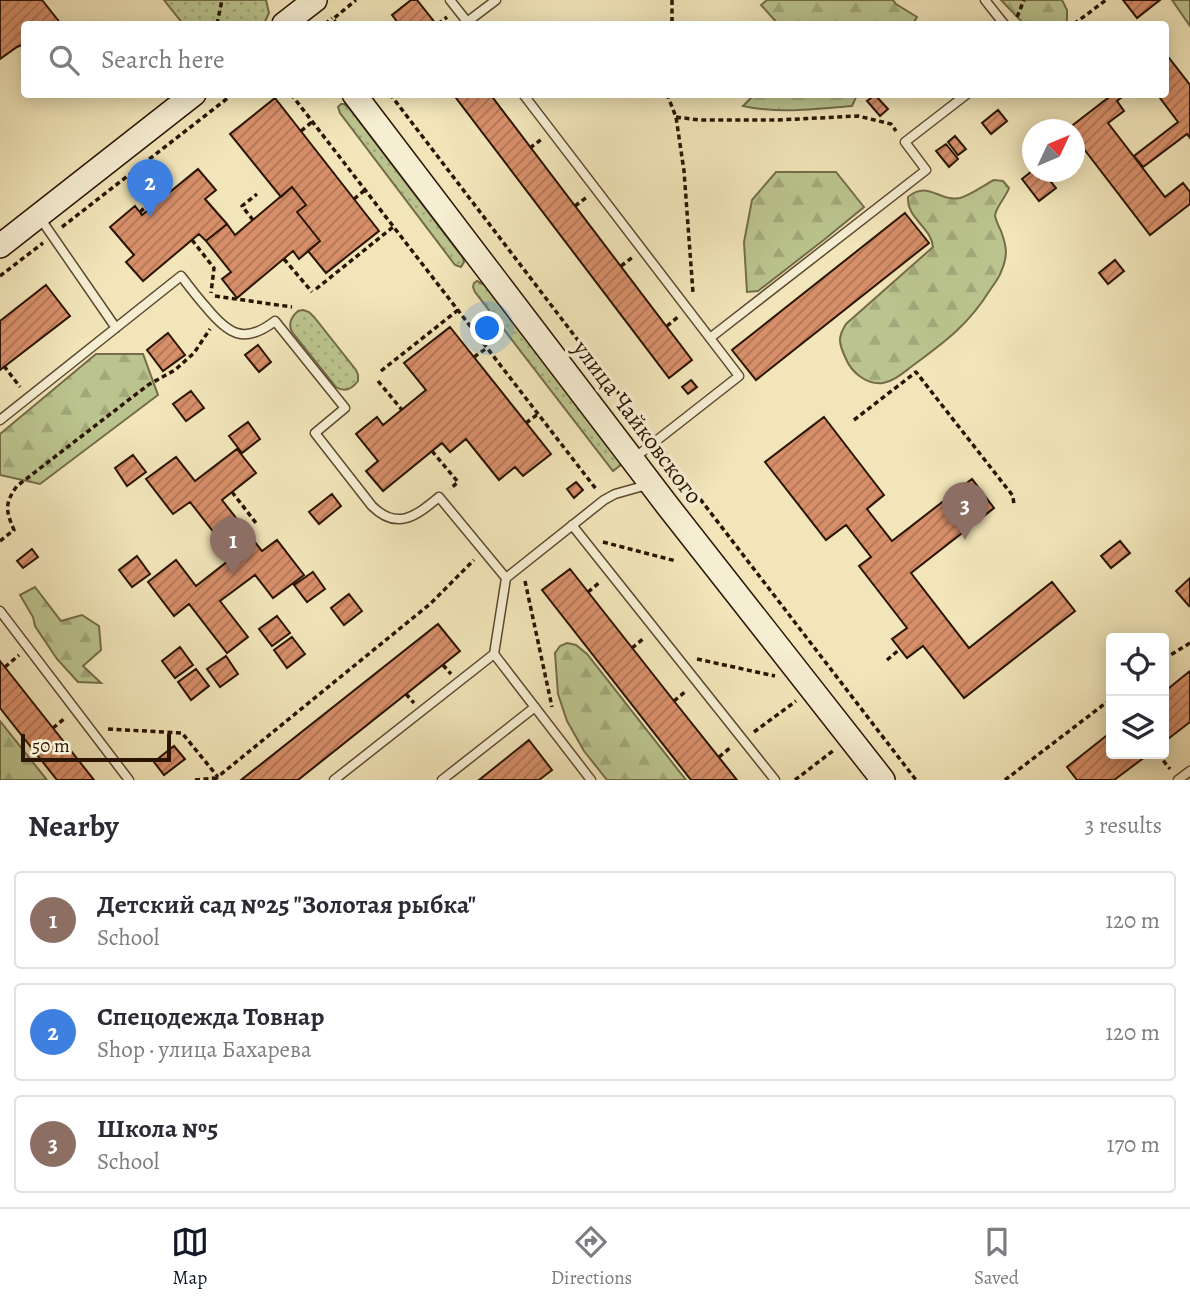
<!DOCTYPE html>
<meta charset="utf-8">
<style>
:root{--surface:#fff;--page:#f2f2f3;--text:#2b2b33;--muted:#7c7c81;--line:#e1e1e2;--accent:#111827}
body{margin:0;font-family:Alegreya,serif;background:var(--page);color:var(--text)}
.controls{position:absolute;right:21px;bottom:21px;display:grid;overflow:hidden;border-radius:7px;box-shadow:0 4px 18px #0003}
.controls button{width:63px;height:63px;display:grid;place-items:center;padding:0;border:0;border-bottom:2px solid var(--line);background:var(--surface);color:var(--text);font:35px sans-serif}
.compass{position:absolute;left:1022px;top:119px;width:63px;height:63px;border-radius:50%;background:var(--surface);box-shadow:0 4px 18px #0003;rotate:46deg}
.scale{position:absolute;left:21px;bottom:18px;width:150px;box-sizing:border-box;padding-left:7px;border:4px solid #2b1401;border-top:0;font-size:19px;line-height:24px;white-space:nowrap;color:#2b1401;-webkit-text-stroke:5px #f6eed2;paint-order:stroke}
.you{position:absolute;left:488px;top:329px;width:24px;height:24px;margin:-18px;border:5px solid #fff;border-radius:50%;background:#1a73e8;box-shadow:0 0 0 10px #1a73e833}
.badge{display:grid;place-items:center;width:46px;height:46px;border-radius:50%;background:var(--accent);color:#fff;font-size:23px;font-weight:700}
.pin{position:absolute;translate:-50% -58px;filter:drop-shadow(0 2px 4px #0008)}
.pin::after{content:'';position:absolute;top:37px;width:24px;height:21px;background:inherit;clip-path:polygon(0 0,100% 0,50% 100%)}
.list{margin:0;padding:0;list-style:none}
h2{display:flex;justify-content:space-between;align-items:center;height:91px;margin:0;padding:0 28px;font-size:30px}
h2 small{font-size:23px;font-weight:400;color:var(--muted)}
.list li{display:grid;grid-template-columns:46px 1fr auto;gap:21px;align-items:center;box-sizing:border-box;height:98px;margin:0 14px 14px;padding:0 14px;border:2px solid var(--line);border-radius:7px}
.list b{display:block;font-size:26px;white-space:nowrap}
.list p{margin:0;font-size:23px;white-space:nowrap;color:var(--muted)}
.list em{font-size:23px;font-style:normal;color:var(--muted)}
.icon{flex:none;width:38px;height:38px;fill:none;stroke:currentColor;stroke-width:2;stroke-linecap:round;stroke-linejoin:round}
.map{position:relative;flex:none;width:1190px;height:780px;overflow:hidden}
.search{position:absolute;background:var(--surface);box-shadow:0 4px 18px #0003;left:21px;right:21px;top:21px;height:77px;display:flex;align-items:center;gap:18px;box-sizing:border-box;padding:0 24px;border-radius:7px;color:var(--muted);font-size:26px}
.sheet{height:427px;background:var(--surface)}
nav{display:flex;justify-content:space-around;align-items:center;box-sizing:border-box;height:98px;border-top:2px solid var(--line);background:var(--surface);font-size:19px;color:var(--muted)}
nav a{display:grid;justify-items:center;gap:4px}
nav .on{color:var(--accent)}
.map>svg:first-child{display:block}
.grass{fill:url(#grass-dots);stroke:#736c48;stroke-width:2}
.forest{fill:url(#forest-firs);stroke:#736c48;stroke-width:2}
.building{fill:url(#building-hatch);stroke:#2b1401;stroke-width:2}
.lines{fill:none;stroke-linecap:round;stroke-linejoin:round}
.lane-casing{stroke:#5c482f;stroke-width:11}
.secondary-casing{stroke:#2b1401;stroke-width:26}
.path{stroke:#2b1401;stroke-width:3.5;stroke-dasharray:5 3.5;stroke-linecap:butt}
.lane{stroke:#f6eed2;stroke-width:8}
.secondary{stroke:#f6eed2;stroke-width:23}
.labels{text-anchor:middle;stroke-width:7;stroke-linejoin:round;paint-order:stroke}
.street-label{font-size:24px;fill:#2b1401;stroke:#f6eed2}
</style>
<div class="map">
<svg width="1190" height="780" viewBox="0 0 1190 780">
<defs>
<pattern id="grass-dots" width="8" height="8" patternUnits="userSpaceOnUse" patternTransform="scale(1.75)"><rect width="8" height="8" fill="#bbc48e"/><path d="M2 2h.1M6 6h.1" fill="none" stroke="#a1a879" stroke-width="1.8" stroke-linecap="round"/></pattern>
<pattern id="forest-firs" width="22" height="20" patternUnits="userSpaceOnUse" patternTransform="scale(1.75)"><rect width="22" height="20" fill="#bbc48e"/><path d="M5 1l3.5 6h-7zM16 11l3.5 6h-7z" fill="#a1a879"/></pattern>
<pattern id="building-hatch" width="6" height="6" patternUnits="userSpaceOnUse" patternTransform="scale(1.75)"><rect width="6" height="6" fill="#d78f6a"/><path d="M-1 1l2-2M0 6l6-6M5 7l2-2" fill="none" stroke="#af7455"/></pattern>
</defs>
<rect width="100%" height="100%" fill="#f1e5b9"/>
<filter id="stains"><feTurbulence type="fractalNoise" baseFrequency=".00286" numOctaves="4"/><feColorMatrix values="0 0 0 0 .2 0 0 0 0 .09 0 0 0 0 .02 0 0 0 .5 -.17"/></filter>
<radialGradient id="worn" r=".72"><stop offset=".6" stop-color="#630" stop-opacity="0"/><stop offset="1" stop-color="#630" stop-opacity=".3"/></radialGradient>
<!-- grass -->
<path class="grass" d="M164 0H266L269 13 264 24H183Z
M341 104H344L349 108 463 258 464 262 461 267 455 265 340 113 338 107Z
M477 281 485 285 622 464 613 471 475 292 473 287 474 283Z
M303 310 309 312 314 317 356 370 358 375V381C352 389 345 393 336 387L292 332C288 324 291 317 298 311Z"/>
<!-- forest -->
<path class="forest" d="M767 0H893L896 4 917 17 913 24H778L761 5Z
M1001 0H1062L1067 10V21L1063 24H1024Z
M1172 0H1190V26Z
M755 94H857V95L852 106C815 109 779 114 743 106Z
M776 172H836L864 207 825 239 758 291 747 292 744 242 752 200Z
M994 180 1003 181 1009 188C1006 197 995 208 995 216 996 220 999 227 1001 231 1007 247 1008 256 1001 272 999 278 994 284 990 290 969 324 946 341 915 364 905 371 895 381 883 383 867 385 852 373 846 359 839 344 837 338 846 324L933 247C932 228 906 218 908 197 928 180 939 202 960 198 971 195 984 185 994 180Z
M96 354H143L158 395 40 484 0 475V434Z
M35 587 61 621 82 615 99 626 101 650 83 666 101 683 78 682 57 659 35 626 33 617 20 595Z
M567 643 576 645 587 654 686 780H607L584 751 567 721 558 694 555 653 560 646Z
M0 721 47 780H0Z"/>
<!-- building -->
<path class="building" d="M0 0H42L61 24H24V44L17 47 0 59Z
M411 0H417L436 24H399L392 15Z
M1123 0H1160L1137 18Z
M1166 54 1190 85V138L1187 134 1143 167 1134 156 1178 122 1157 94H1166Z
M453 94H490L692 360 669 378Z
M1113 94H1126L1117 101 1124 111 1108 123 1165 197 1183 183 1190 192V204L1150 235 1074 136V130L1069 128Z
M875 95 888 109 880 116 867 101Z
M275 98 379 231 326 273 308 251 320 241 297 212 306 205 292 187 281 197 230 134Z
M998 110 1007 121 991 134 982 123Z
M955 136 966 149 958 155 948 142Z
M946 144 958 159 949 167 936 151Z
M198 169 216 190 205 199 227 224 206 241 199 234 143 281 126 262 134 255 110 227 135 206 142 215Z
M1032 171 1043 172 1056 188 1039 201 1022 179Z
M292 187 306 205 297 212 320 241 299 259 293 251 237 298 222 279 231 272 206 241 227 224 235 235Z
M905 213 929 243 756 380 732 350Z
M1115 260 1124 271 1108 284 1099 273Z
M46 285 70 316 0 370V321Z
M450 327 551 454 523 476 515 467 499 480 466 439 450 452 442 443 383 491 366 471 378 461 356 434 377 417 383 425 426 390 404 363Z
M168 333 185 355 163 371 147 350Z
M258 345 271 362 259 372 245 355Z
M691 380 697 387 688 394 682 387Z
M191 391 204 408 186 421 173 404Z
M824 417 884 495 867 509 892 541 972 479 994 508 911 573 969 648 1052 582 1075 611 964 698 923 646 907 658 892 639 907 628 859 566 871 557 846 525 826 540 765 462Z
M248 422 260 439 242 453 229 436Z
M237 449 256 473 222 500 262 551 277 540 304 575 273 598 255 575 220 601 248 637 227 653 189 604 174 616 148 582 176 560 196 586 233 557 190 502 173 514 146 479 176 457 195 481Z
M133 455 146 472 127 486 115 468Z
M576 482 583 490 574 498 567 489Z
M332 494 341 506 319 524 309 512Z
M1120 541 1130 553 1111 568 1101 556Z
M32 549 38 557 23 568 17 561Z
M137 556 150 574 132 587 119 570Z
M570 569 674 701 737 780H691L542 590Z
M313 572 325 589 307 602 294 585Z
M1190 578V604L1189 606 1176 591Z
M349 594 362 611 344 625 331 608Z
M277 616 290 633 272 646 259 629Z
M438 624 460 651 298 780H241Z
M292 637 305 654 287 668 274 650Z
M180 647 193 665 175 678 162 661Z
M226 656 238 674 220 687 207 669Z
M0 661 53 728 94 780H57L0 708Z
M196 669 209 686 191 700 178 682Z
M1190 671V722L1164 742V692Z
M1111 732V754H1149L1114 780H1077L1067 767Z
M529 740 552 770 539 780H479Z
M174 746 185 759 164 775 154 762Z"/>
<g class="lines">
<defs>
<path id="lane" d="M450 0 469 24
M985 0 1004 24
M467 22 496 0
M523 94 739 376 633 459
M40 218 116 328
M710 338 926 170 905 142 967 94
M0 420 181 276C189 286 197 297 206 307 228 334 244 345 275 321L345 408 315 433 372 506C397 531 416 516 439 497L506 578 604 500 615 494 647 485
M572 525 775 780
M0 611 129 780
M494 654 506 578
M334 780 494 654 591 780
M442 780 535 707
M1178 780 1190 771"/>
<path id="secondary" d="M284 24 315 0
M354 94 667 505 883 780
M0 246 194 94"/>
</defs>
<!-- lane casing -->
<use href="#lane" class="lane-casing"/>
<!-- secondary casing -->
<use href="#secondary" class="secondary-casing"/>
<!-- path -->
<path class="path" d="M672 0V24
M1017 17 1024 0
M217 24 222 0
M325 24 332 18
M337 24 333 19 356 0
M438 24 447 17
M1074 24 1106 0
M291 94 596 489
M390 94 648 432
M667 94 676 117 684 171 693 293
M676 117 699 120H778L858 116 891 124 896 131
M301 131 312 122
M530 148 543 138
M144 164 156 181 150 186 161 200
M354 199 365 190
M575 206 587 197
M140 212 158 196
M253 220 242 206 257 194
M62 227 233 94
M192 240 214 268 211 293
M284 259 312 292
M621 266 633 257
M0 276 43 243
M316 289 393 227
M215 296 292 307
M667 326 679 316
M474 357 487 348
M4 366 20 387
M381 371 458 310
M378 381 402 410
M854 420 916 372 1013 496 1014 506
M526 423 538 414
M432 451 458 482 450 489
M664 452 916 780
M232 492 256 523
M0 541 14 530C6 511 4 504 17 486L148 385 175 370 194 353 210 329
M603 542 676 561
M525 581 552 707
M588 592 600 582
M632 648 644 638
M697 659 775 676
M1164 659 1190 643
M887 660 900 649
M443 665 451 674
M5 667 19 655
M406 694 414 703
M674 701 686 691
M53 728 65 718
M108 729 182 733 218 777
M754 732 796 701
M1158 754 1170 769
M719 757 731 747
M195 780 215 778
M214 780 430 604 474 560
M795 780 834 750
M1005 780 1111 699"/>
<!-- lane -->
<use href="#lane" class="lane"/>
<!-- secondary -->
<use href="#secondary" class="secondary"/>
</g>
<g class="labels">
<!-- street labels -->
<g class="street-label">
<text transform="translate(638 422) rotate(53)" y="8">улица Чайковского</text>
</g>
</g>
<rect width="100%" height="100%" filter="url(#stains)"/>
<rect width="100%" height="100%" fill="url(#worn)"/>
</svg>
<div class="controls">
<button><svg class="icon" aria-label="locate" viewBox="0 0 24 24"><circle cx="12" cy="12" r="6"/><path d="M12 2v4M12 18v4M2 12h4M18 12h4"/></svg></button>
<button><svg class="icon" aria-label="layers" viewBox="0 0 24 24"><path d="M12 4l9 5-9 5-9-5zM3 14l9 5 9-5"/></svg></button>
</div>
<svg class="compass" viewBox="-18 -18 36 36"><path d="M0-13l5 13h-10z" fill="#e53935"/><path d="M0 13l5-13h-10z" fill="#7c7c81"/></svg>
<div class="scale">50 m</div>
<div class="you"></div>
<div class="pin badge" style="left:233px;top:575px;background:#8d6e63">1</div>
<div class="pin badge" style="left:150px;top:217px;background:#3f7fe0">2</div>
<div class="pin badge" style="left:965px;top:540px;background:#8d6e63">3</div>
<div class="search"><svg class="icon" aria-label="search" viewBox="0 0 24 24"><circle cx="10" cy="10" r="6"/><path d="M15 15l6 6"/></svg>Search here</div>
</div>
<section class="sheet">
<h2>Nearby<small>3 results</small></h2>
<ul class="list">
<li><span class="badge" style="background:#8d6e63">1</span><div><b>Детский сад №25 &quot;Золотая рыбка&quot;</b><p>School</p></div><em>120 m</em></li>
<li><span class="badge" style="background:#3f7fe0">2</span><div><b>Спецодежда Товнар</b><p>Shop · улица Бахарева</p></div><em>120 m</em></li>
<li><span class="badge" style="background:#8d6e63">3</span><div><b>Школа №5</b><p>School</p></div><em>170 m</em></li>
</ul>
</section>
<nav>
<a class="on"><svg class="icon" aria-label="map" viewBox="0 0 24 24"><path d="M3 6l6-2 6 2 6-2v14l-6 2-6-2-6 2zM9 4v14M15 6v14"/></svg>Map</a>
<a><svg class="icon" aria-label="directions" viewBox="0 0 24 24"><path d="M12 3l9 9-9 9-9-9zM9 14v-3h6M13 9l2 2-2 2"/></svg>Directions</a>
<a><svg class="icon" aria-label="saved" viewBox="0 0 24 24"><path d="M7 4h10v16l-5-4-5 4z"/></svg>Saved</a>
</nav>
